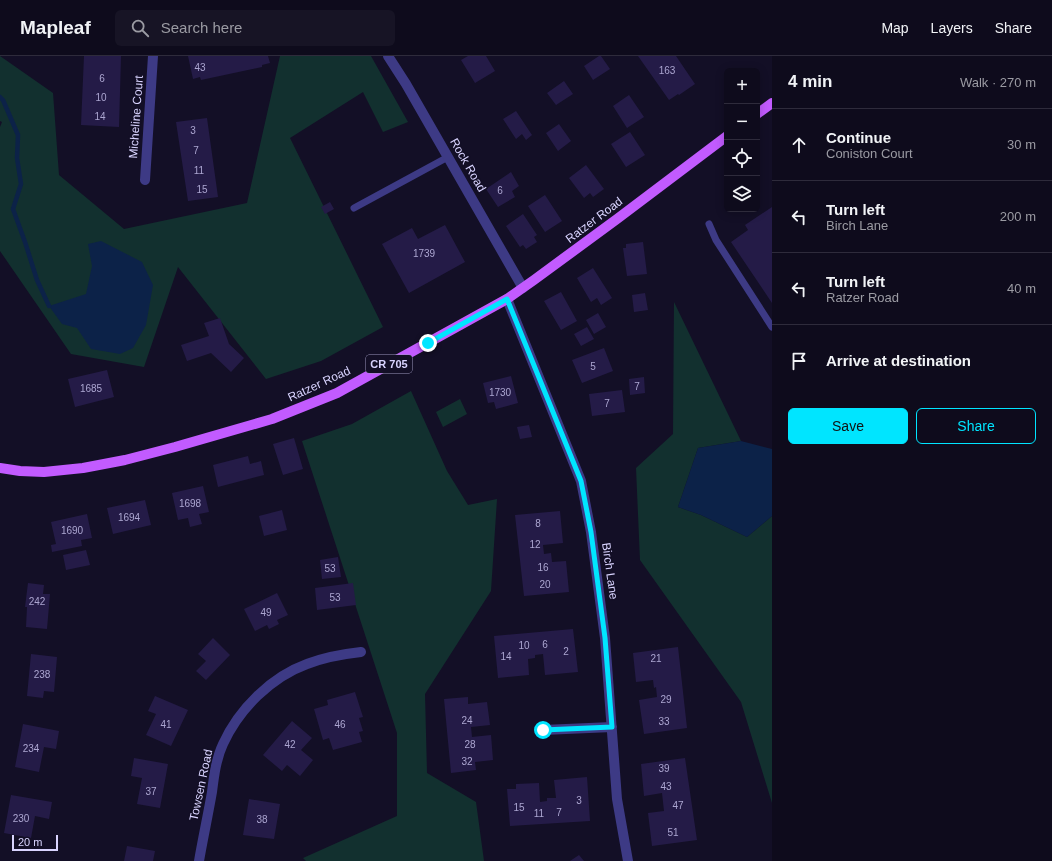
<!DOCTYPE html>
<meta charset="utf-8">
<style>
:root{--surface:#0e0b1c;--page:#171425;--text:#f1f3f6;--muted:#9b9ba3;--line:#2e2b3b;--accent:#00e5ff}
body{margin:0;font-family:Arial,sans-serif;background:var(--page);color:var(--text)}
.controls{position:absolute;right:12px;top:12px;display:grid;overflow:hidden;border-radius:6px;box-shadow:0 2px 10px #0003}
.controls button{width:36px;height:36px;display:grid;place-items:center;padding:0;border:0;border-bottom:1px solid var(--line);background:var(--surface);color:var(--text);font:20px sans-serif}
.scale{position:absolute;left:12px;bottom:10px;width:46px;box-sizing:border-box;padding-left:4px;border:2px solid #d9d4ff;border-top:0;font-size:11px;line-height:14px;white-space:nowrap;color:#d9d4ff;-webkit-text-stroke:3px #130f26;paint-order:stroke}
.stop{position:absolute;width:12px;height:12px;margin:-9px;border:3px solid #00e5ff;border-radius:50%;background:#fff}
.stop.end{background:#00e5ff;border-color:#fff;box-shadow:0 1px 4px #0008}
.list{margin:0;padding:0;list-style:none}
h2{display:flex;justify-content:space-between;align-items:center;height:52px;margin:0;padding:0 16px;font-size:17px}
h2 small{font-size:13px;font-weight:400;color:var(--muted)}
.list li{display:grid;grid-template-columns:26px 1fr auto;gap:12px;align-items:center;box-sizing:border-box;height:72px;padding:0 16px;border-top:1px solid var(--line)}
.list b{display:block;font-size:15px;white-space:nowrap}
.list p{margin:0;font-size:13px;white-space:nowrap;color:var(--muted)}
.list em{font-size:13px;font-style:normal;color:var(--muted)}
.actions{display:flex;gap:8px;padding:12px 16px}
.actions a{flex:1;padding:9px 0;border:1px solid var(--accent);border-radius:6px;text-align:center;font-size:14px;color:var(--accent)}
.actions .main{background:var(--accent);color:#111}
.icon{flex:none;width:22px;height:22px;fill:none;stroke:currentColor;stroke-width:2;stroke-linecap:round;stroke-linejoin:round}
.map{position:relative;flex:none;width:772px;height:805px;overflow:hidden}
header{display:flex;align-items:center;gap:24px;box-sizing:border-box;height:56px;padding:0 20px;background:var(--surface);border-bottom:1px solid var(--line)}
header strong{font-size:19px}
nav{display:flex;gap:22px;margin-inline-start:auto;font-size:14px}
.search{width:280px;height:36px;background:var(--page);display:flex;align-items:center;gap:10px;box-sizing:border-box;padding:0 14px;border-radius:6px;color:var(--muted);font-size:15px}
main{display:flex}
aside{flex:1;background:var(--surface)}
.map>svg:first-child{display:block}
.green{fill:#12302f}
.water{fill:#0c2248}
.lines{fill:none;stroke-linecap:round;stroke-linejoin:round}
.stream{stroke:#0c2248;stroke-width:4.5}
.building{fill:#241b47}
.service{stroke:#3d3a85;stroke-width:7}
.minor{stroke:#3d3a85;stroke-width:10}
.primary{stroke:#c25bff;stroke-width:10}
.route{stroke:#00e5ff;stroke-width:5}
.labels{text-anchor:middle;stroke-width:3;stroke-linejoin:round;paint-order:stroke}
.number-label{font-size:10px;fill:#aca6d1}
.shield{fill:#130f26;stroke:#9e99be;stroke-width:1}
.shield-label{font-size:11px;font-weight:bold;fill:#d9d4ff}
.street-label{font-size:12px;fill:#d9d4ff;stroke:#130f26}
</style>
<header>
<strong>Mapleaf</strong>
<div class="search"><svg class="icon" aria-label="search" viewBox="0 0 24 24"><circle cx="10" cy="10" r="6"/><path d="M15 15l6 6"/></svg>Search here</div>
<nav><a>Map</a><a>Layers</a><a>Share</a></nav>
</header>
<main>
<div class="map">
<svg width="772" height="805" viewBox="0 0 772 805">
<rect width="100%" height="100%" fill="#130f26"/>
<!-- green -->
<path class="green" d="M0 0 53 37 59 119 124 173 247 147 280 0H371L408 66 383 76 363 36 290 82 383 271 321 305 266 323 178 211 144 311 71 298 0 195V71L2 66 0 65Z
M674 246 741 385 698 392 678 451 701 459 747 481 772 460V747L741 646 640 504 636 412 673 378Z
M411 335 447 415 468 449 497 443 491 535 425 638 427 717 476 746 484 805H306L303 802 397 760V677L302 385 352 368Z
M460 343 467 358 443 371 436 356Z"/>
<!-- water -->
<path class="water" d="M101 185 142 206 153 229 146 269 133 292 120 298 91 293 77 272 62 268 49 250 86 238 92 210 88 188Z
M741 385 772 393V460L747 481 701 459 678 451 698 392Z"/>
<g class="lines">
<!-- stream -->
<path class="stream" d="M0 41 3 44 18 79 17 102 21 128 13 153 25 186 37 224 49 250"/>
</g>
<!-- building -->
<path class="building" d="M84 0H121L119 71 81 69Z
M188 0H268L270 7 262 9V11L201 24 200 21 193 23Z
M468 0H486L495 15 475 27 461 4Z
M599 0H601L610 13 593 24 584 10Z
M638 0H676L695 28 679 39 678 38 669 44Z
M564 25 573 38 556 49 547 37Z
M629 39 644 61 627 72 613 50Z
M516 55 532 79 526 84 522 78 516 83 503 63Z
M207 62 218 141 188 145 176 66Z
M559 68 571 85 558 95 546 77Z
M630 76 645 99 626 111 611 88Z
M586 109 604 133 593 141 590 137 584 142 569 122Z
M511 116 519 130 512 135 515 141 498 151 486 133Z
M545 139 562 165 545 176 528 150Z
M330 146 334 153 325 158 321 151Z
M772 151V247L731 186 748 174 745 169Z
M523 158 537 179 534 181 537 186 526 193 523 189 520 191 506 170Z
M445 169 465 206 409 237 382 188 412 172 418 183Z
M643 186 647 218 627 220 623 192H626V188Z
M593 212 612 242 601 249 597 242 591 246 577 222Z
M561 236 577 265 561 274 544 245Z
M645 237 648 254 634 256 632 239Z
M598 257 606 271 594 278 586 264Z
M220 262 229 288 244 302 231 316 211 297 187 305 181 289 209 280 204 267Z
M587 271 594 283 581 290 574 278Z
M604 292 613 315 582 327 572 304Z
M107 314 114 341 75 351 68 323Z
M511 320 518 347 496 353 494 346 488 347 483 327Z
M644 321 645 337 630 339 629 323Z
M622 334 625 356 592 360 589 338Z
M529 369 532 381 520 383 517 371Z
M294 382 303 413 283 419 273 388Z
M248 400 250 408 261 405 264 419 218 431 213 409Z
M203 430 209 456 199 458 202 468 190 471 188 462 178 464 172 437Z
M145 444 151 469 113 478 107 452Z
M282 454 287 474 264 480 259 460Z
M560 455 563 487 543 489 544 498 551 497 552 506 566 505 569 536 524 540 515 459Z
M87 458 92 482 81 484 82 490 52 496 51 489 56 488 51 466Z
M86 494 90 509 66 514 63 499Z
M338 501 341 521 322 523 320 504Z
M28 527 44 529 43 538H50L47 573 26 571 27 551H25Z
M353 527 356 549 317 554 315 532Z
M277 537 288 559 277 564 279 568 269 573 267 569 255 575 244 553Z
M573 573 578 616 545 619 543 598 535 599V602L528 603 529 619 498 622 494 580Z
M213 582 230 599 206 624 196 615 206 605 198 598Z
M678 591 687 672 644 678 639 644 657 641 656 631 654 632 653 624 636 626 633 597Z
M31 598 57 601 54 636 44 635 43 642 27 640Z
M355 636 363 661 359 662 363 675 359 676 362 686 333 694 329 682 323 684 314 653 328 649 327 644Z
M155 640 188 654 171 690 146 679 156 658 148 655Z
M468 641V648L487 646 490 669 471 671 472 681 491 679 493 704 475 706 476 714 451 717 444 643Z
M292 665 312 682 301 694 313 704 300 720 287 709 282 715 263 699Z
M23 668 59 675 56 693 44 691 39 716 15 711Z
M134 702 168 708 160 752 137 748 142 722 131 720Z
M685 702 697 784 652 790 648 757 664 755 662 737 644 740 641 708Z
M587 721 590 765 510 770 507 733H516V728L539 727 540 746 547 745V742H556L554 724Z
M11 739 52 746 49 763 35 760 31 782 4 777Z
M249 743 280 748 274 783 243 779Z
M127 790 155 795 153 805H124Z
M579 799 584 805H570Z"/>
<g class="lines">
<!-- service -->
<path class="service" d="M354 152 448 101
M709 168 716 184 772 271"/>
<!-- minor -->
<path class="minor" d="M388 0 406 28 523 232
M145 124 153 0
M507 243 581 425 591 476 605 582 617 743 628 805
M543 674 612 671
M199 805C203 782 208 759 212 736 214 720 216 703 223 688 239 653 271 621 307 608 325 601 343 598 361 596"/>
<!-- primary -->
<path class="primary" d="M757 58 772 47
M0 412 20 415 44 416 83 412 125 404 175 391 272 363 337 337 507 243 534 224 617 163 727 80"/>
</g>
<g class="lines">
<!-- route -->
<path class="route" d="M428 287 507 243 581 425 591 476 605 582 612 671 543 674"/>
</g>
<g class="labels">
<!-- number labels -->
<g class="number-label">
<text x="200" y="15">43</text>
<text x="667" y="18">163</text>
<text x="102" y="26">6</text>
<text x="101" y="45">10</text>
<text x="100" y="64">14</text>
<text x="193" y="78">3</text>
<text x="196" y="98">7</text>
<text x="199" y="118">11</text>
<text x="202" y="137">15</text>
<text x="500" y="138">6</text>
<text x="424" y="201">1739</text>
<text x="593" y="314">5</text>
<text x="637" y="334">7</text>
<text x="91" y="336">1685</text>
<text x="500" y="340">1730</text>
<text x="607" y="351">7</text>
<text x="190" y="451">1698</text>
<text x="129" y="465">1694</text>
<text x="538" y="471">8</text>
<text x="72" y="478">1690</text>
<text x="535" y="492">12</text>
<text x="543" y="515">16</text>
<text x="330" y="516">53</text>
<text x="545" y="532">20</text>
<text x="335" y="545">53</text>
<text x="37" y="549">242</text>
<text x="266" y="560">49</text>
<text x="545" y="592">6</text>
<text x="524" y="593">10</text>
<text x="566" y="599">2</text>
<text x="506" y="604">14</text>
<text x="656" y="606">21</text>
<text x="42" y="622">238</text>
<text x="666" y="647">29</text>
<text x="467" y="668">24</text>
<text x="664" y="669">33</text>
<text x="166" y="672">41</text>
<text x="340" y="672">46</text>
<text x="290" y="692">42</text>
<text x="470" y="692">28</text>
<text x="31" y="696">234</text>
<text x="467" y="709">32</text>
<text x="664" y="716">39</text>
<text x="666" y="734">43</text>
<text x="151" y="739">37</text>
<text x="579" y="748">3</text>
<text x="678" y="753">47</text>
<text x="519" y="755">15</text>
<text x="559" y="760">7</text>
<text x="539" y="761">11</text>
<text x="21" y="766">230</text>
<text x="262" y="767">38</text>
<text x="673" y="780">51</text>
</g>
<!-- shield labels -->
<rect class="shield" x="366" y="299" width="46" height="18" rx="3"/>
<g class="shield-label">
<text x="389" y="312">CR 705</text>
</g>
<!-- street labels -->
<g class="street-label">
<text transform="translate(136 61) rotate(-86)" y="4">Micheline Court</text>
<text transform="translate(468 109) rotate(60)" y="4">Rock Road</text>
<text transform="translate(594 164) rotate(-37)" y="4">Ratzer Road</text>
<text transform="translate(319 328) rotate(-25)" y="4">Ratzer Road</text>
<text transform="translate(610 515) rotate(82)" y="4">Birch Lane</text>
<text transform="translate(201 729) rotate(-78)" y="4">Towsen Road</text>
</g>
</g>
</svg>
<div class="controls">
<button>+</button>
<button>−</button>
<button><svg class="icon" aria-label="locate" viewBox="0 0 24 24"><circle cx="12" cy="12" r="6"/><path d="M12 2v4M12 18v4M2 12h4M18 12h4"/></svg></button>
<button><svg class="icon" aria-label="layers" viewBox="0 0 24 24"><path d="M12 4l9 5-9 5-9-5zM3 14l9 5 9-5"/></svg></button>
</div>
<div class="scale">20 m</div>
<div class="stop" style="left:543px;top:674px"></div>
<div class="stop end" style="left:428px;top:287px"></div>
</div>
<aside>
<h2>4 min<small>Walk · 270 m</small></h2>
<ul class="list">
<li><svg class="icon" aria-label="ahead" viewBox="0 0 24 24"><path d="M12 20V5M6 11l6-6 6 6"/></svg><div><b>Continue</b><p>Coniston Court</p></div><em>30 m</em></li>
<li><svg class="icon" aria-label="left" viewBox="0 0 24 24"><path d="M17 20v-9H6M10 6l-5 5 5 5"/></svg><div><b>Turn left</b><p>Birch Lane</p></div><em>200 m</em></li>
<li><svg class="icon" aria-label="left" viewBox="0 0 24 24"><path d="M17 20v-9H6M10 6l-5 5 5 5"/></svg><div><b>Turn left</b><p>Ratzer Road</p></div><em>40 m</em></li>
<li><svg class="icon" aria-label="arrive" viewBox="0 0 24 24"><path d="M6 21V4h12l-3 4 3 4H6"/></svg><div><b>Arrive at destination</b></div></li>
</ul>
<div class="actions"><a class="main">Save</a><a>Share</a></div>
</aside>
</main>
